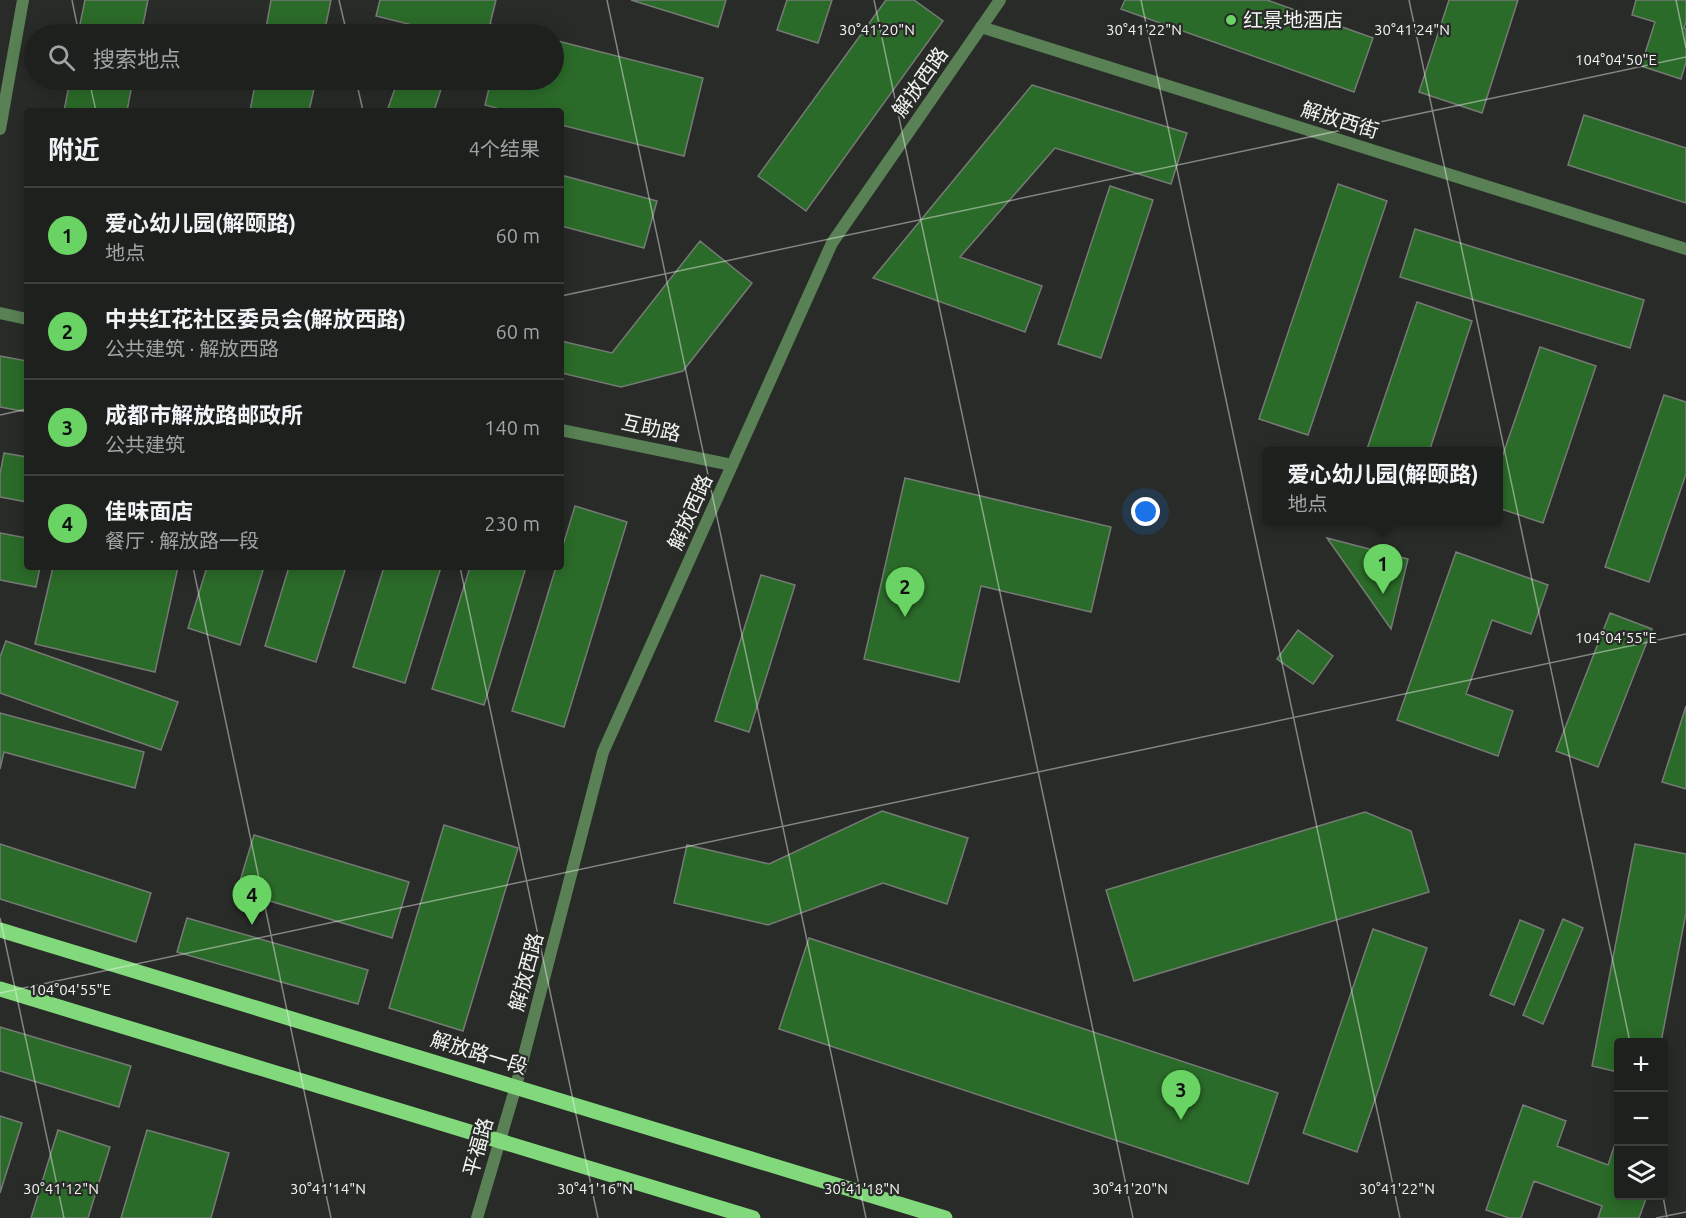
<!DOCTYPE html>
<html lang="zh">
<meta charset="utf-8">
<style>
:root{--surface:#1e201d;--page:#2b2d2a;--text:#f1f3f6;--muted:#a1a3a4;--line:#3c3e3b;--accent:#69d464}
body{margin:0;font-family:Ubuntu,"Noto Sans SC",sans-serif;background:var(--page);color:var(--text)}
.controls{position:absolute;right:18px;bottom:18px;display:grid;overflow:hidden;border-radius:6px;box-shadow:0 3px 15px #0003}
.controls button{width:54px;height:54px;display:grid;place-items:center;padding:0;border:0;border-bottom:2px solid var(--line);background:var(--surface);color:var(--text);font:30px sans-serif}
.you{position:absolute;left:1146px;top:512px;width:21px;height:21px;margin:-15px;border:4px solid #fff;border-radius:50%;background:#1a73e8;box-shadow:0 0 0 9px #1a73e833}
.badge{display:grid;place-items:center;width:39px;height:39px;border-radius:50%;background:var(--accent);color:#111;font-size:20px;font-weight:700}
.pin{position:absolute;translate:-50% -50px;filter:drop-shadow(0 2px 3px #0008)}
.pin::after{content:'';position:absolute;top:32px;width:21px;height:18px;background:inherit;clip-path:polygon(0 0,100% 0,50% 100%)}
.popup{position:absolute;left:1263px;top:447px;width:240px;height:78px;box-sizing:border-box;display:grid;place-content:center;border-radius:6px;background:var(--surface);filter:drop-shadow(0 2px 4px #0005);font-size:20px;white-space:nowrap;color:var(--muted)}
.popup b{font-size:22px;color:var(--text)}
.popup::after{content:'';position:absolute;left:50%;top:100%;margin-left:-12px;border:12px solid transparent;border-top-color:var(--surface)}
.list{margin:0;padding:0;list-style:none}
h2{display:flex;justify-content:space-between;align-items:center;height:78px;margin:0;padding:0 24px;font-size:26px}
h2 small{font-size:20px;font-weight:400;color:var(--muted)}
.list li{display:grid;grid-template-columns:39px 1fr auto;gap:18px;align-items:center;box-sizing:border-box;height:96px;padding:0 24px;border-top:2px solid var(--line)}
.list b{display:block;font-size:22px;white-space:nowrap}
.list p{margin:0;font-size:20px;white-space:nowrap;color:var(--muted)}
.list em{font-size:20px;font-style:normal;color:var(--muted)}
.icon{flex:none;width:33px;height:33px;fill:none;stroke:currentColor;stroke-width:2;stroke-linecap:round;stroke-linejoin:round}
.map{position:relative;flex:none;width:1686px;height:1218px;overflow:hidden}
.search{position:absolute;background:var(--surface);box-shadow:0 3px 15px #0003;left:24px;top:24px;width:540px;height:66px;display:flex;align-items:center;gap:15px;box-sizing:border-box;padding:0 21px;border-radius:33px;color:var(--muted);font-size:22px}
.panel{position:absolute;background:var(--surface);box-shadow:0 3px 15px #0003;left:24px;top:108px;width:540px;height:462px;border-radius:6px}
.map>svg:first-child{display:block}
.building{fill:#2b6b29;stroke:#767a75;stroke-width:1.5}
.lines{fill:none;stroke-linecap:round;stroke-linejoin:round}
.minor{stroke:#598155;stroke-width:12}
.tertiary{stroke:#598155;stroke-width:12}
.primary{stroke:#82d97c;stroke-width:15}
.ticks{fill:none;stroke:#f2f4f1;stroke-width:1.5;stroke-opacity:0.45}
.poi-dot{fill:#69d464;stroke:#282b27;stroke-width:2}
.labels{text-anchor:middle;stroke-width:4.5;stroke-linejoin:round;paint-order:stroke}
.poi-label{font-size:20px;fill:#f2f4f1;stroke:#282b27;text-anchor:start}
.street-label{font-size:20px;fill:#f2f4f1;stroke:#282b27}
.ticks-label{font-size:15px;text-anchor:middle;fill:#f2f4f1;stroke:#282b27;stroke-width:4.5;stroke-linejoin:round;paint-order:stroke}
</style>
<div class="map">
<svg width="1686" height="1218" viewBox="0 0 1686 1218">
<rect width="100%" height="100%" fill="#282b27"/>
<!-- building -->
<path class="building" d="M85 0H148L141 34H78Z
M271 0H331L324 34H265Z
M380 0H496L490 24 532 34H448L376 16Z
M631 0H726L718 27Z
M787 0H832L818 43 777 30Z
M886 0H914L943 21 806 211 758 176Z
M1125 0H1267L1373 38 1354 92 1121 9Z
M1449 0H1518L1482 113 1419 92Z
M1636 0H1686V22L1684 28 1686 29V62L1681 79 1641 66 1655 22 1632 15Z
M554 40 703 78 684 156 561 125V111H507L485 105 491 80H554Z
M70 80H133L127 111H64Z
M256 80H316L309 111H250Z
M398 80H444L434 111H387Z
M1032 85 1187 133 1171 184 1055 148 960 257 1042 286 1025 332 873 278Z
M1584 115 1686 148V203L1568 165Z
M561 175 657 201 644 248 561 226Z
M1338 184 1387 201 1308 435 1259 419Z
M1110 186 1153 200 1101 358 1058 344Z
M1415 229 1644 300 1630 348 1400 277Z
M700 241 752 283 683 371 621 387 561 373V341L612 353Z
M1417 302 1472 321 1429 452H1366Z
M1540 347 1596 366 1543 523 1498 508V469Z
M0 356 27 361V412L0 407Z
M1664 395 1686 402V474L1649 582 1605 567Z
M4 453 27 457V502L0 497V474Z
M905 478 1111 527 1091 612 981 586 959 682 864 659Z
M575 506 627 522 564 727 512 711 556 567H561V552Z
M0 533 27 538V567H40L36 587 0 580Z
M1327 538 1408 559 1391 629Z
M1456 552 1548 585 1531 634 1492 620 1466 694 1513 711 1498 756 1397 720Z
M53 567H178L155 672 35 644Z
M207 567H264L240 645 188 628Z
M289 567H346L316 662 265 646Z
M384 567H441L405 683 353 667Z
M470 567H526L484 705 432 689Z
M761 575 795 585 749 732 715 721Z
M1610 613 1652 629 1598 767 1556 751Z
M1298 630 1333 656 1313 684 1277 659Z
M6 641 178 702 161 750 0 693V657Z
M1686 706V789L1662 782Z
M0 713 144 752 135 788 4 752 0 769Z
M882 811 968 838 947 904 883 883 768 925 674 903 687 845 769 864Z
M1365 812 1411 831 1429 892 1134 981 1106 890Z
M444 825 518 848 463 1031 389 1008Z
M254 835 409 882 392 938 237 891Z
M0 844 151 893 136 942 0 899Z
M1635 844 1686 854V913L1661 1042H1618V1072L1592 1066Z
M187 918 368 970 358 1004 177 952Z
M1563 919 1583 928 1543 1024 1523 1015Z
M1520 920 1544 930 1514 1005 1490 995Z
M1373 929 1427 948 1357 1152 1303 1133Z
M809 938 1278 1093 1248 1184 779 1029Z
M0 1027 131 1066 119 1107 0 1071Z
M1523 1105 1566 1121 1557 1146 1608 1165 1618 1135V1196H1647L1639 1218H1598L1602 1206 1534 1181 1521 1218H1509L1486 1210Z
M0 1116 22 1123 0 1193Z
M58 1130 110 1147 88 1218H31Z
M147 1130 229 1153 211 1218H121Z"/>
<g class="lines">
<!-- minor -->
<path class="minor" d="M981 27 1686 249
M0 129 23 0
M0 313 27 319
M561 430 732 465"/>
<!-- tertiary -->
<path class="tertiary" d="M477 1218 516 1086 603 752 832 243 1000 0"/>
<!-- primary -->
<path class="primary" d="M0 930 945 1218
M0 989 753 1218"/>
</g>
<!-- ticks -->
<path class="ticks" d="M72 0 79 34M339 0 347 34M607 0 866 1218M874 0 1133 1218M1141 0 1400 1218M1409 0 1630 1042M1676 0 1686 48M89 80 96 111M356 80 363 111M561 296 1686 57M0 415 27 409M193 567 331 1218M460 567 598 1218M0 918 64 1218M0 993 1686 634M1663 1196 1667 1218M1656 1218 1686 1212"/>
<!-- markers -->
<circle class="poi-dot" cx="1231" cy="20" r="6"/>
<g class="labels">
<!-- poi labels -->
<g class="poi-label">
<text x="1243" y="27">红景地酒店</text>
</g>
<!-- street labels -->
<g class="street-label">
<text transform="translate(920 82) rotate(-55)" y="7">解放西路</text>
<text transform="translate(1340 120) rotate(17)" y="7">解放西街</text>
<text transform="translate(651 428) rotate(12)" y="7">互助路</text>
<text transform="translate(690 512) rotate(-66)" y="7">解放西路</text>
<text transform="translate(526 972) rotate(-75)" y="7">解放西路</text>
<text transform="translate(479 1053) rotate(17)" y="7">解放路一段</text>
<text transform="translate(478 1147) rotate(-74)" y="7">平福路</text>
</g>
</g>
<g class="ticks-label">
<text x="877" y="35">30°41'20"N</text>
<text x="1144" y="35">30°41'22"N</text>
<text x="1412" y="35">30°41'24"N</text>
<text x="1616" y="65">104°04'50"E</text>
<text x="1616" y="643">104°04'55"E</text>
<text x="70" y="995">104°04'55"E</text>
<text x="61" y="1194">30°41'12"N</text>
<text x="328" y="1194">30°41'14"N</text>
<text x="595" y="1194">30°41'16"N</text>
<text x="862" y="1194">30°41'18"N</text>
<text x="1130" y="1194">30°41'20"N</text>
<text x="1397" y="1194">30°41'22"N</text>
</g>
</svg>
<div class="controls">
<button>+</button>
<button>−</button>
<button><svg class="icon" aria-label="layers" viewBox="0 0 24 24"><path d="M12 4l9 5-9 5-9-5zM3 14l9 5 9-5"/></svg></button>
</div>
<div class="you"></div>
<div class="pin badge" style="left:1383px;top:594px">1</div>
<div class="popup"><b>爱心幼儿园(解颐路)</b>地点</div>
<div class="pin badge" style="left:905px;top:617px">2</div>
<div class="pin badge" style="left:1181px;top:1120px">3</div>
<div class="pin badge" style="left:252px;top:925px">4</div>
<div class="search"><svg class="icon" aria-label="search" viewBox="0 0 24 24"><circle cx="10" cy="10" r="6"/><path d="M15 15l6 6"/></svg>搜索地点</div>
<section class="panel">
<h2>附近<small>4个结果</small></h2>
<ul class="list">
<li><span class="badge">1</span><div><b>爱心幼儿园(解颐路)</b><p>地点</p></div><em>60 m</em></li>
<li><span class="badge">2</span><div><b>中共红花社区委员会(解放西路)</b><p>公共建筑 · 解放西路</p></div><em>60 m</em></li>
<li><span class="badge">3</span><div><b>成都市解放路邮政所</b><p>公共建筑</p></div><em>140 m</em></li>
<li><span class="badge">4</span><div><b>佳味面店</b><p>餐厅 · 解放路一段</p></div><em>230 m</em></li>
</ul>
</section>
</div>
